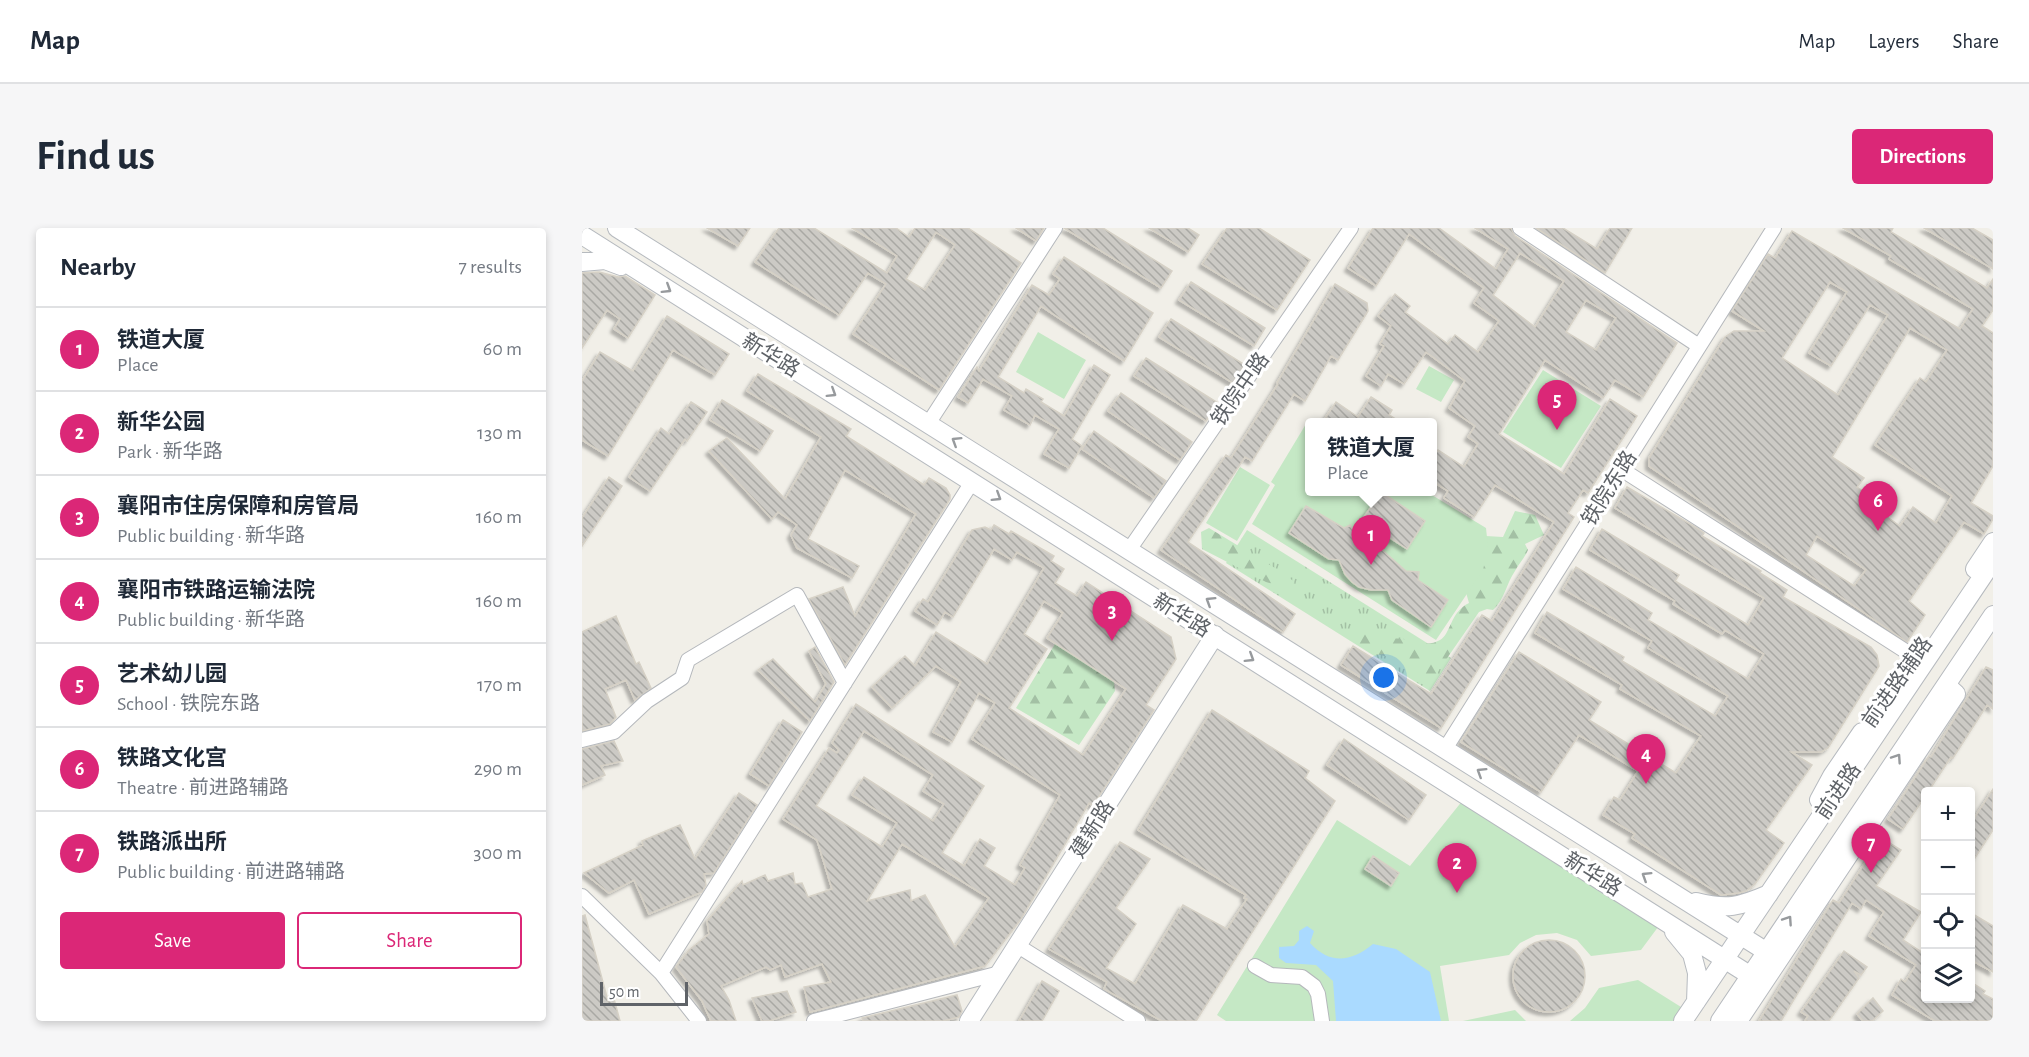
<!DOCTYPE html>
<meta charset="utf-8">
<style>
:root{--surface:#fff;--page:#f6f6f7;--text:#1f2937;--muted:#747a83;--line:#e0e1e3;--accent:#db2777}
body{margin:0;font-family:"Alegreya Sans","Noto Sans SC",sans-serif;background:var(--page);color:var(--text)}
.controls{position:absolute;right:18px;bottom:18px;display:grid;overflow:hidden;border-radius:6px;box-shadow:0 3px 9px #0003}
.controls button{width:54px;height:54px;display:grid;place-items:center;padding:0;border:0;border-bottom:2px solid var(--line);background:var(--surface);color:var(--text);font:30px sans-serif}
.scale{position:absolute;left:18px;bottom:15px;width:88px;box-sizing:border-box;padding-left:6px;border:3px solid #5f6368;border-top:0;font-size:16px;line-height:21px;white-space:nowrap;color:#5f6368;-webkit-text-stroke:4px #fff;paint-order:stroke}
.you{position:absolute;left:802px;top:450px;width:21px;height:21px;margin:-15px;border:4px solid #fff;border-radius:50%;background:#1a73e8;box-shadow:0 0 0 9px #1a73e833}
.badge{display:grid;place-items:center;width:39px;height:39px;border-radius:50%;background:var(--accent);color:#fff;font-size:20px;font-weight:700}
.pin{position:absolute;translate:-50% -50px;filter:drop-shadow(0 2px 3px #0008)}
.pin::after{content:'';position:absolute;top:32px;width:21px;height:18px;background:inherit;clip-path:polygon(0 0,100% 0,50% 100%)}
.popup{position:absolute;left:723px;top:190px;width:132px;height:78px;box-sizing:border-box;display:grid;place-content:center;border-radius:6px;background:var(--surface);filter:drop-shadow(0 2px 4px #0005);font-size:20px;white-space:nowrap;color:var(--muted)}
.popup b{font-size:22px;color:var(--text)}
.popup::after{content:'';position:absolute;left:50%;top:100%;margin-left:-12px;border:12px solid transparent;border-top-color:var(--surface)}
.list{margin:0;padding:0;list-style:none}
h2{display:flex;justify-content:space-between;align-items:center;height:78px;margin:0;padding:0 24px;font-size:26px}
h2 small{font-size:20px;font-weight:400;color:var(--muted)}
.list li{display:grid;grid-template-columns:39px 1fr auto;gap:18px;align-items:center;box-sizing:border-box;height:84px;padding:0 24px;border-top:2px solid var(--line)}
.list b{display:block;font-size:22px;white-space:nowrap}
.list p{margin:0;font-size:20px;white-space:nowrap;color:var(--muted)}
.list em{font-size:20px;font-style:normal;color:var(--muted)}
.actions{display:flex;gap:12px;padding:18px 24px}
.actions a{flex:1;padding:14px 0;border:2px solid var(--accent);border-radius:6px;text-align:center;font-size:21px;color:var(--accent)}
.actions .main{background:var(--accent);color:#fff}
.icon{flex:none;width:33px;height:33px;fill:none;stroke:currentColor;stroke-width:2;stroke-linecap:round;stroke-linejoin:round}
.map{position:relative;flex:none;width:1411px;height:793px;overflow:hidden;border-radius:6px}
header{display:flex;align-items:center;gap:36px;box-sizing:border-box;height:84px;padding:0 30px;background:var(--surface);border-bottom:2px solid var(--line)}
header strong{font-size:28px}
nav{display:flex;gap:33px;margin-inline-start:auto;font-size:21px}
.intro{display:flex;align-items:center;justify-content:space-between;box-sizing:border-box;height:144px;padding:0 36px}
h1{margin:0;font-size:42px}
.button{padding:15px 27px;border-radius:6px;background:var(--accent);color:#fff;font-size:21px;font-weight:700}
main{display:flex;gap:36px;padding:0 36px}
aside{flex:1;background:var(--surface);border-radius:6px;box-shadow:0 3px 9px #0003}
.map>svg:first-child{display:block}
.grass{fill:url(#grass-tufts)}
.forest{fill:url(#forest-firs)}
.green{fill:#c5e8c5}
.water{fill:#aadaff}
.building{fill:url(#building-back-hatch);stroke:#d6d1c6;stroke-width:1.5;fill-rule:evenodd;filter:url(#shadow)}
.lines{fill:none;stroke-linecap:round;stroke-linejoin:round}
.street-casing{stroke:#b5b8bc;stroke-width:16}
.secondary-casing{stroke:#b6babf;stroke-width:20}
.street{stroke:#fff;stroke-width:14}
.secondary{stroke:#fff;stroke-width:18}
.oneway{stroke:#979a9d}
.labels{text-anchor:middle;stroke-width:6;stroke-linejoin:round;paint-order:stroke}
.street-label{font-size:21px;fill:#5f6368;stroke:#fff}
</style>
<header>
<strong>Map</strong>
<nav><a>Map</a><a>Layers</a><a>Share</a></nav>
</header>
<div class="intro"><h1>Find us</h1><a class="button">Directions</a></div>
<main>
<aside>
<h2>Nearby<small>7 results</small></h2>
<ul class="list">
<li><span class="badge">1</span><div><b>铁道大厦</b><p>Place</p></div><em>60 m</em></li>
<li><span class="badge">2</span><div><b>新华公园</b><p>Park · 新华路</p></div><em>130 m</em></li>
<li><span class="badge">3</span><div><b>襄阳市住房保障和房管局</b><p>Public building · 新华路</p></div><em>160 m</em></li>
<li><span class="badge">4</span><div><b>襄阳市铁路运输法院</b><p>Public building · 新华路</p></div><em>160 m</em></li>
<li><span class="badge">5</span><div><b>艺术幼儿园</b><p>School · 铁院东路</p></div><em>170 m</em></li>
<li><span class="badge">6</span><div><b>铁路文化宫</b><p>Theatre · 前进路辅路</p></div><em>290 m</em></li>
<li><span class="badge">7</span><div><b>铁路派出所</b><p>Public building · 前进路辅路</p></div><em>300 m</em></li>
</ul>
<div class="actions"><a class="main">Save</a><a>Share</a></div>
</aside>
<div class="map">
<svg width="1411" height="793" viewBox="0 0 1411 793">
<defs>
<pattern id="grass-tufts" width="24" height="20" patternUnits="userSpaceOnUse" patternTransform="scale(1.5)"><rect width="24" height="20" fill="#c5e8c5"/><path d="M3 7l-1-3M5 7V3M7 7l1-3M15 17l-1-3M17 17v-4M19 17l1-3" fill="none" stroke="#a3c0a4"/></pattern>
<pattern id="forest-firs" width="22" height="20" patternUnits="userSpaceOnUse" patternTransform="scale(1.5)"><rect width="22" height="20" fill="#c5e8c5"/><path d="M5 1l3.5 6h-7zM16 11l3.5 6h-7z" fill="#a3c0a4"/></pattern>
<pattern id="building-back-hatch" width="6" height="6" patternUnits="userSpaceOnUse" patternTransform="scale(1.5)"><rect width="6" height="6" fill="#cccac5"/><path d="M-1 5l2 2M0 0l6 6M5-1l2 2" fill="none" stroke="#a9a8a4"/></pattern>
<filter id="shadow"><feDropShadow dx="-3.5" dy="3.5" stdDeviation="1.5" flood-color="#0004"/></filter>
</defs>
<rect width="100%" height="100%" fill="#f1efe8"/>
<!-- grass -->
<path class="grass" d="M665 302 869 430 848 463 644 335Z"/>
<!-- forest -->
<path class="forest" d="M933 283 953 287 962 307 943 316 946 322C942 331 937 335 933 343 924 356 923 371 911 382L905 381 897 384 850 452 846 453 835 450 819 432 790 425 771 411V403L782 398 802 406 807 412C823 406 841 422 858 412 869 406 868 384 887 375L881 354 891 325 904 308 921 309Z
M627 300 698 343 714 355 710 362 684 354 620 321 619 304Z
M473 416 532 454 533 463 497 517 434 480Z"/>
<!-- green -->
<path class="green" d="M456 104 504 132 482 171 434 144Z
M847 138 872 152 859 174 834 161Z
M961 142 1019 178 979 240 921 204Z
M727 191 733 194H728V264H845L904 300 906 319 901 342 854 412 670 296 693 257 689 254Z
M658 239 688 257 655 313 624 295Z
M885 567 1082 691 1059 722 1009 728 995 712 975 705 954 707 938 715 927 727 858 738 867 793H644L635 787 755 592 828 638Z
M1056 752 1107 784 1101 793H988L1003 780 1017 760Z
M933 782 944 793H881Z"/>
<!-- water -->
<path class="water" d="M725 698 732 703 728 715C748 737 769 734 791 716L814 721 848 744 859 793H754L751 753 734 737 704 735 697 730V719L712 718 717 712V703Z"/>
<!-- building -->
<path class="building" d="M125 0H168L156 18Z
M197 0H232L305 45 315 28 270 0H314L327 9 333 0H386L439 35 357 162 271 106 304 56 286 45 257 87 173 34ZM354 4 373 17 343 62 324 51Z
M434 0H462L454 13Z
M482 0H521L590 43 579 60Z
M567 0H606L617 7 606 24Z
M645 0H677L728 32 695 82 620 36Z
M791 0H857L914 41 926 21 893 0H929L933 8 1095 115 1061 169 1033 152 1021 170 963 132 917 206 982 246 1028 171 1055 188 1006 265 1001 262 986 285 992 289 859 500 759 437 771 418 849 466 900 387 910 393 972 294 913 257 892 289 862 270 866 263 850 253V230L856 222 882 239 896 216 886 209 893 198 867 180 883 153 844 124 822 156 806 146 799 158 784 148 802 118 798 116 809 98 796 88 813 66 828 78 823 84 866 116 873 107 896 124 917 93 892 75 902 60 827 6 794 58 766 40ZM938 25 982 53 953 99 911 67ZM1004 72 1034 90 1014 122 984 104Z
M954 0H981L1015 21 1028 0H1050L1023 45Z
M1261 0H1311L1309 4 1405 60 1411 51V82L1400 98 1411 105V238L1389 275 1411 288V291L1402 306 1382 294 1327 373 1343 387 1325 414 1067 238V230L1143 109 1152 103H1182L1150 83 1186 26 1193 30 1210 3 1378 101 1391 81 1307 31 1309 28ZM1248 54 1265 64 1227 125 1249 138 1288 77 1306 87 1256 167 1200 130ZM1328 100 1365 122 1344 154 1338 150 1293 217 1370 268 1354 295 1331 279 1318 298 1301 286 1305 280 1275 259 1282 250 1250 229ZM1235 308 1284 342 1272 358 1224 327Z
M1342 0H1390L1411 12V41Z
M482 29 571 85 542 133 459 78 416 149 442 165 444 161 461 171 459 174 482 188 512 137 528 147 490 211 500 218 487 240 462 226 477 201 453 187 448 197 422 182 430 168 401 151 386 175 376 169 395 139 397 143 450 57 467 67 478 51 471 46Z
M17 44 36 49 43 48 73 67 46 110 32 101 38 91 25 82 0 120V45Z
M609 54 683 100 672 118 597 72Z
M753 56 785 75 786 83 756 132 749 128 723 173 712 166 670 233 663 229 606 314 713 386 701 404 579 322 644 227 649 230 696 156 695 155Z
M85 88 147 126 133 147 91 122 26 228 0 212V153L18 124 51 143Z
M589 91 663 137 651 155 577 109Z
M564 130 636 175 624 193 552 148Z
M176 146 269 201 264 208 342 257 347 250 364 260 368 267V271L263 437 227 371 261 359 273 388 334 286 263 242 226 311 277 338 270 350 215 320 209 307 215 297 196 284 190 291 127 223 145 210 203 271 239 209 165 163Z
M539 165 610 214 598 232 526 183Z
M789 169 810 182 807 187 820 195H740L754 174 776 189Z
M140 172 191 203 178 223 128 192Z
M109 174 125 184 105 213 103 211 68 263 47 249 79 200 87 206Z
M512 203 584 253 572 270 500 221Z
M27 249 40 258 0 318V290Z
M1045 259 1115 300 1122 305 1120 308 1179 343 1178 345 1205 362 1201 369 1289 419 1295 427 1297 438 1246 520 1239 524H1209L1230 537 1184 602 1202 615 1173 656 1164 663 1156 665 1139 667 1050 610 1053 606 1021 587 1032 569 1038 572 1056 543 997 507 959 564 879 514 937 424 1019 474 1007 492 1094 545 1119 508 1038 461 1040 457 953 405 965 384 1042 429 1040 433 1133 488 1146 468 1066 420 1070 413 981 361 994 339 1070 385 1066 392 1166 451 1182 426 1143 402 1140 406 1091 376 1093 373 1008 322 1020 301 1097 347 1093 353 1166 397 1182 370 1033 280Z
M799 264 843 293 825 321 782 293V289Z
M724 278 762 300 768 297 776 311 800 322 824 343 837 344 836 352 866 372 849 399 810 372 806 362H789L777 359 770 354 763 346 757 332 747 331 707 305Z
M412 297 427 306 429 303 472 328 469 333 482 341 473 355 495 368 504 354 589 409 594 431 564 477 572 482 511 578 507 575 439 691 403 738 228 784 222 759 249 754 240 736 203 749 199 737 188 742 184 739 139 758 147 772 154 793H129L120 773 94 739 107 722 127 706 125 693 160 653 161 657 183 647 186 653 211 645 213 656 220 655 226 669 250 661 235 612 201 591 247 520 255 525 257 522 250 515 274 476 402 558 360 625 382 638 398 611 413 620 402 638 433 657 443 640 438 637 478 567 390 511 413 475 397 465 370 514 351 504 379 454 354 438 310 480 290 459 323 428 333 438 354 404 405 436 462 340 435 324 430 332 412 321 371 389 363 384 355 397 333 383 341 371 346 374 390 302 403 299 409 302ZM462 373 481 385 465 410 544 461 501 527 427 480 465 421 442 406ZM282 503 351 547 341 563 362 576 351 593 282 549 270 567 315 595 300 619 234 578ZM320 616 407 670 373 719 343 667 329 673 328 662 285 673Z
M34 388 54 436 57 434 69 460 53 472 44 452 23 461 34 489 28 496 0 503V404Z
M233 419 252 454 228 493 176 442 191 431 233 474 244 456 227 423Z
M1404 439 1411 442V481L1405 477 1371 530 1369 529 1346 564H1344V567L1321 601 1306 591 1347 528 1349 529Z
M630 482 727 543 723 550 753 573 614 793H580L522 761 525 754 467 721 538 614 568 631 534 680 554 696 524 740 553 756 601 677 645 701 665 671 662 670 664 667 556 602Z
M201 492 220 504 187 558 168 546Z
M762 511 844 567 827 592 745 537Z
M32 513 41 533 19 538 23 547 0 557V521Z
M1411 561V602L1389 636V595Z
M157 565 175 577 132 645 122 646 124 657 120 664 67 686 52 652 27 665 2 645 61 617 60 613 98 597 113 631Z
M1299 610 1319 622 1294 658 1339 684 1321 712 1341 725 1344 721V771H1389V754L1403 763 1401 766 1411 771V793H1353L1310 767 1319 751 1323 754 1334 737 1287 708 1302 684 1284 672 1279 681 1270 675 1199 793H1177L1251 672 1257 675Z
M791 628 817 645 809 658 783 641Z
M1389 685 1411 698V744L1389 732Z
M3 687 26 773 32 771 38 793H0V688Z
M931 748a36 36 0 1 1 72 0a36 36 0 1 1-72 0Z
M1262 723 1285 739 1279 747 1272 743 1277 750 1247 793H1223L1226 788 1219 784Z
M460 753 477 763 460 793H437Z
M205 763 214 784 187 793H180L170 770Z
M375 767 380 783 377 789 361 793H281L280 790Z
M1291 770 1301 783 1290 793H1281L1275 786Z"/>
<g class="lines">
<defs>
<path id="street" d="M938 0 1117 118
M346 196 473 0
M1039 241 1342 435
M547 322 769 0
M0 512 32 504 65 473 100 450 106 432 215 367 263 455
M863 521 1192 0
M0 668 79 745 117 793
M436 718 556 793
M673 738 689 747 720 749 732 758 736 766 740 793
M79 745 390 254
M232 793 418 745"/>
<path id="secondary" d="M35 0 1185 724
M0 7 1169 748
M0 34 23 32 39 38
M1393 341 1411 314
M1237 572 1250 548 1280 504
M1114 674C1145 682 1157 679 1187 666
M1092 704 1110 726 1115 745 1114 774
M387 793 633 407
M1101 793 1411 333
M1138 793 1411 387
M1156 793 1374 466 1364 457"/>
</defs>
<!-- street casing -->
<use href="#street" class="street-casing"/>
<!-- secondary casing -->
<use href="#secondary" class="secondary-casing"/>
<!-- street -->
<use href="#street" class="street"/>
<!-- secondary -->
<use href="#secondary" class="secondary"/>
</g>
<!-- one-way arrows -->
<defs><path id="oneway-chevron" d="M-2-3.5L2.5 0L-2 3.5" fill="none" stroke-width="1.6" stroke-linecap="round" stroke-linejoin="round" transform="scale(1.5)"/></defs>
<g class="oneway">
<use href="#oneway-chevron" transform="translate(85 61) rotate(32)"/>
<use href="#oneway-chevron" transform="translate(250 165) rotate(32)"/>
<use href="#oneway-chevron" transform="translate(374 213) rotate(-148)"/>
<use href="#oneway-chevron" transform="translate(415 269) rotate(32)"/>
<use href="#oneway-chevron" transform="translate(628 373) rotate(-148)"/>
<use href="#oneway-chevron" transform="translate(668 430) rotate(32)"/>
<use href="#oneway-chevron" transform="translate(1315 530) rotate(-56)"/>
<use href="#oneway-chevron" transform="translate(899 544) rotate(-148)"/>
<use href="#oneway-chevron" transform="translate(1064 648) rotate(-148)"/>
<use href="#oneway-chevron" transform="translate(1206 692) rotate(-56)"/>
</g>
<g class="labels">
<!-- street labels -->
<g class="street-label">
<text transform="translate(189 127) rotate(32)" y="7">新华路</text>
<text transform="translate(658 161) rotate(-55)" y="7">铁院中路</text>
<text transform="translate(1027 260) rotate(-58)" y="7">铁院东路</text>
<text transform="translate(600 387) rotate(32)" y="7">新华路</text>
<text transform="translate(1315 454) rotate(-55)" y="7">前进路辅路</text>
<text transform="translate(1256 563) rotate(-56)" y="7">前进路</text>
<text transform="translate(510 601) rotate(-58)" y="7">建新路</text>
<text transform="translate(1011 646) rotate(32)" y="7">新华路</text>
</g>
</g>
</svg>
<div class="controls">
<button>+</button>
<button>−</button>
<button><svg class="icon" aria-label="locate" viewBox="0 0 24 24"><circle cx="12" cy="12" r="6"/><path d="M12 2v4M12 18v4M2 12h4M18 12h4"/></svg></button>
<button><svg class="icon" aria-label="layers" viewBox="0 0 24 24"><path d="M12 4l9 5-9 5-9-5zM3 14l9 5 9-5"/></svg></button>
</div>
<div class="scale">50 m</div>
<div class="you"></div>
<div class="pin badge" style="left:789px;top:337px">1</div>
<div class="popup"><b>铁道大厦</b>Place</div>
<div class="pin badge" style="left:875px;top:665px">2</div>
<div class="pin badge" style="left:530px;top:413px">3</div>
<div class="pin badge" style="left:1064px;top:556px">4</div>
<div class="pin badge" style="left:975px;top:202px">5</div>
<div class="pin badge" style="left:1296px;top:303px">6</div>
<div class="pin badge" style="left:1289px;top:645px">7</div>
</div>
</main>
